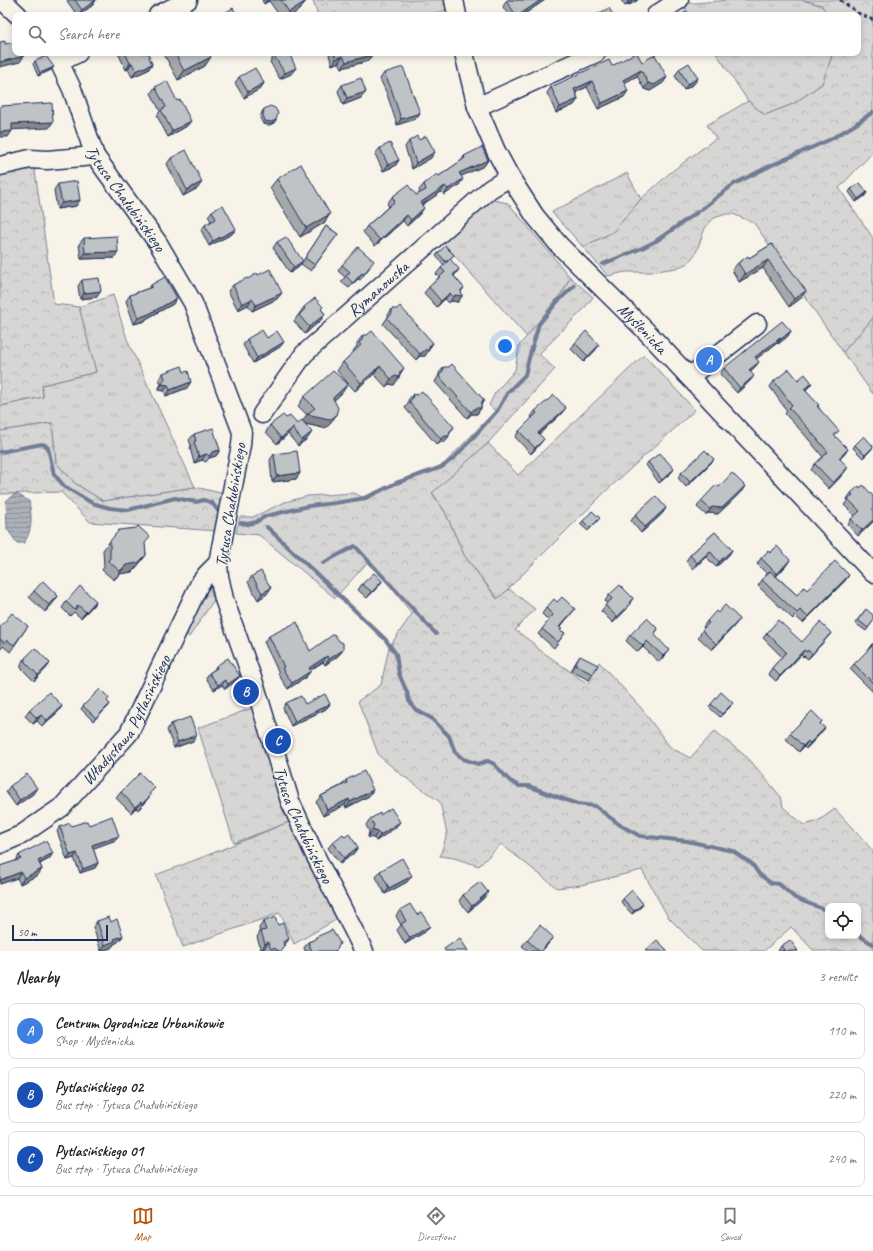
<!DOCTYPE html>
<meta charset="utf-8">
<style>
:root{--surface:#fff;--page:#f6f6f6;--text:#222;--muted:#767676;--line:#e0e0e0;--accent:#b45309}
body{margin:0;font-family:Caveat,sans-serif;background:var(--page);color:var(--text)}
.controls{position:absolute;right:12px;bottom:12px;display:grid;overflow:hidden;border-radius:8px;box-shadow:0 2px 6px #0003}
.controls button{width:36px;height:36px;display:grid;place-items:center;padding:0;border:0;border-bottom:1px solid var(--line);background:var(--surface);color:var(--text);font:20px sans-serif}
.scale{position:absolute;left:12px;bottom:10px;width:96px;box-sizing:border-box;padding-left:4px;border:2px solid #1b2f5e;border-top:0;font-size:11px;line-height:14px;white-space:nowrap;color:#1b2f5e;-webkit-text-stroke:3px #f7f3e8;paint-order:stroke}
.you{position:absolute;left:505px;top:346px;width:14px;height:14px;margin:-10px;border:3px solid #fff;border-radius:50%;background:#1a73e8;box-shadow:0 0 0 6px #1a73e833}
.badge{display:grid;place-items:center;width:26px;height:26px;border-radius:50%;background:var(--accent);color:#fff;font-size:13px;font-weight:700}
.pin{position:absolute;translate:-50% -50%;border:2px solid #fff;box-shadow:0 1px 4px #0006}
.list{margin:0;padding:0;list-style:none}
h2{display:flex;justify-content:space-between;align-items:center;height:52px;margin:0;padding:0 16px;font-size:17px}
h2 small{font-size:13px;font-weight:400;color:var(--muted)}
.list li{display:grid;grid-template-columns:26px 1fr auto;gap:12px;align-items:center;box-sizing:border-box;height:56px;margin:0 8px 8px;padding:0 8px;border:1px solid var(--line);border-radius:8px}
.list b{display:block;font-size:15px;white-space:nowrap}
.list p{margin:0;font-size:13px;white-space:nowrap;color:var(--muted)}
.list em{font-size:13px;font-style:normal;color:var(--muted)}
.icon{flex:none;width:22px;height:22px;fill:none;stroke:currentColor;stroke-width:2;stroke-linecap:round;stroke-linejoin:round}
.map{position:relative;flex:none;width:873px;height:951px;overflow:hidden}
.search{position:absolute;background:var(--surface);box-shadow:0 2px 6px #0003;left:12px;right:12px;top:12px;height:44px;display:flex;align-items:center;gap:10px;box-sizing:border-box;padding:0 14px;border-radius:8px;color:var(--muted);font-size:15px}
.sheet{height:244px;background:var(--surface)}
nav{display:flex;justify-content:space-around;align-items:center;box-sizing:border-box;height:56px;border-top:1px solid var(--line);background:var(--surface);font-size:11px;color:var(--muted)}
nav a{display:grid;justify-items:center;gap:2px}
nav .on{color:var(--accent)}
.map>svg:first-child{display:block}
.grass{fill:url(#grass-tufts);stroke:#798299}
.forest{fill:url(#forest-crowns);stroke:#798299;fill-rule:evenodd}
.water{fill:url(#water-rules);stroke:#727c95}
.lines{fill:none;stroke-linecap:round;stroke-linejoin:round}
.stream{stroke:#727c95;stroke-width:4}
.minor-casing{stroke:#1b2f5e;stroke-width:21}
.path{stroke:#1b2f5e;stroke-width:2.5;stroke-dasharray:4 3;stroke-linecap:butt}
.minor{stroke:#f7f3e8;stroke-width:18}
.wall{fill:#a5a8a9;stroke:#1b2f5e}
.shaded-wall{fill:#86888a;stroke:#1b2f5e}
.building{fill:#c0c3c5;stroke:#1b2f5e}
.labels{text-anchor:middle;stroke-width:3;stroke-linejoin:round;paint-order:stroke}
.street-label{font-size:17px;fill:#1b2f5e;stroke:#f7f3e8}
</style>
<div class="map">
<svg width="873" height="951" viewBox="0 0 873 951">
<defs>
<pattern id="grass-tufts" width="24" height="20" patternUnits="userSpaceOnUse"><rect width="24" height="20" fill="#d7d6d4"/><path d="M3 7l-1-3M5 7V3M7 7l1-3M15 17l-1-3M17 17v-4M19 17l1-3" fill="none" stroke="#b8b8b8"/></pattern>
<pattern id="forest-crowns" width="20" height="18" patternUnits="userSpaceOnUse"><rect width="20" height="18" fill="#d7d6d4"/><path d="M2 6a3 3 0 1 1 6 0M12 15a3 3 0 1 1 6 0" fill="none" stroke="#b8b8b8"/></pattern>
<pattern id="water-rules" width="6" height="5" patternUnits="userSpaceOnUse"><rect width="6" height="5" fill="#acb0b9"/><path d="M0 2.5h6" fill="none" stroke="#8b909a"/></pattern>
</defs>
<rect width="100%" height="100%" fill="#f7f3e8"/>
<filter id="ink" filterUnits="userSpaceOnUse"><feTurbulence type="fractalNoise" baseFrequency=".025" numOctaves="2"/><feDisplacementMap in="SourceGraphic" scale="8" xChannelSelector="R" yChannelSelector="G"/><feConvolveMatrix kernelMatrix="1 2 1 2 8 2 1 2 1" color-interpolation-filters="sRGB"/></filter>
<g filter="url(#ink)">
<!-- grass -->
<path class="grass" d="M730 0H802L821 5 829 15H690L683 4Z
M716 53H833L822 84 793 104 765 115 748 101Z
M627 173 641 199 613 232 583 247 552 212Z
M493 200 508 203 570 277 564 290 527 337 441 240Z
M113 295 128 342 195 487 103 501 76 484 56 463 52 423 0 431V406L43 397 42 385 96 372 79 307Z
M873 318V394L843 352Z
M644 355 695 410 606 491 498 599 464 555 445 512 432 492 488 443 518 475Z
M208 584 214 600 189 637 185 631Z
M252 708 289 822 234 843 198 728Z"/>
<!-- forest -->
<path class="forest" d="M313 0H444L446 10 429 15H318Z
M802 0H873V152L839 188 873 238V318L843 352 754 223 733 214H726L714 218 705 228 696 253 688 263 676 268 663 270 651 272H625L608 276 583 247 613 232 641 199 671 172 716 138 707 125 748 101 765 115 793 104 822 84 833 53H858V15H829L821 5Z
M34 164 54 304 79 307 96 372 42 385 43 397 0 406V173Z
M570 277 593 297 583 310 539 354 555 369 488 443 432 493 445 512 464 555 497 599 509 589 535 609 515 630 533 643 537 648 588 684 599 662 642 709 670 747 690 758 715 731 749 759 781 797 783 807 804 825 818 821 835 809 873 851V951H814L791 927 764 951H702L668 917 642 870 581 885 557 888 501 844 479 866 454 858 440 856 447 834 440 802 402 775 379 756 358 701 381 685 389 647 412 614 387 582 367 563 335 598 259 535 236 533 240 517H253L285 502 308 496 354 493 362 497 421 474 444 464 495 411 489 405 495 393 515 370 519 346 564 290ZM828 906H858V936H828Z
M52 423 56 463 76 484 103 501 195 487 225 494 218 531 90 522 61 492 0 494V431Z
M289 822 339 918 294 944 280 913 183 947 156 875 208 855Z"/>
<!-- water -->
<path class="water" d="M17 494 29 501C32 517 33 529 24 543H17L7 529 6 501 13 495Z"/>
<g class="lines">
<!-- stream -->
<path class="stream" d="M603 264 642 248 656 241 699 211 734 184 772 165 829 140 853 126 873 112
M0 452 42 444 45 445 48 448 54 474 64 486 92 503 110 508 128 510 175 498 196 502 204 500 212 503 220 513
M241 523 248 524 256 522 266 516 309 506 335 503 366 498 396 483 442 467 454 458 470 441 497 411 508 392 525 375 529 358 539 324 558 301 574 286
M267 527 385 639 396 654 399 674 407 692 409 701 416 710 431 718 449 736 455 752 463 759 478 764 488 761 494 764 510 781 519 786H528L577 804 595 806 620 825 640 836 687 841 733 851 752 864 759 874 771 883 779 884 795 898 828 911
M323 563 355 546 436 634
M858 935 873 944"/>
<defs>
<g id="minor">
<path d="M2 0 18 15"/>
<path d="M454 0 457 15"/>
<path d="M158 15 188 0"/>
<path d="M656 15 679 0"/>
<path id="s1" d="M53 53 59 62 72 89 95 156 158 243 193 303 242 432 241 445 218 563 219 576 224 599 256 689 290 801 314 853 364 951"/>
<path id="s2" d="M464 53 477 107 496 151 510 177 535 216 559 245 647 332 873 573"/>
<path d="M59 62 78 53"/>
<path d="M477 107 596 53"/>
<path d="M0 166 30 159 47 160 95 156"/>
<path d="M687 375 697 371 757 324"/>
<path id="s3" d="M262 414 304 354 490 189 510 177"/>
<path id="s4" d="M0 844 21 835 62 807 129 733 200 583 207 574 218 563"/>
</g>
</defs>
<!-- minor casing -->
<use href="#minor" class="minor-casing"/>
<!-- path -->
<path class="path" d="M840 0 858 13 873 20"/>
<!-- minor -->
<use href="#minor" class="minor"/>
</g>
<!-- wall -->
<path class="wall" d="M68 0H96L93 5 79 15H77L67 1Z
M262 0H305L306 1 299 10 292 15H279L269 1 264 4Z
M508 0H545L523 15H508L503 7 506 1Z
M621 0H638L629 5 628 4 625 6Z
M118 53H149L150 57 149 58 152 64 148 70 132 77 128 69 126 70Z
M167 53H209L205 66 178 80 165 56Z
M330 53H372L368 61 342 68 339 62 332 65 329 55Z
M274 56 291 74 280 79 270 62Z
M35 61 51 70 38 76 33 64Z
M642 62 667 77 663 83 650 91 644 89 637 76 624 83V97L598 109 587 87 576 92 578 99 574 105 556 113 547 93 551 87 612 66Z
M679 69 694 84 684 90 675 76Z
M384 73 420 113 415 119 397 125 387 94 380 79Z
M239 77 264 83 260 89 244 98 235 83Z
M342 85 361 98 343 105 338 91Z
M155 87 187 126 168 137 157 116 160 111 151 93Z
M264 109 274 123 269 125 263 124 260 118 262 112Z
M409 141 431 158 412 169 405 147Z
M380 148 399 160 395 166 383 171 375 154Z
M464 156 488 160 484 166 461 176 459 185 444 195 441 192 422 205 420 214 407 226 403 221 375 246 363 232 367 226 389 206 387 204 392 197 416 195 420 193 419 190 424 184 439 176 462 160Z
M171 158 198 188 183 196 167 164Z
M277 179 330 214 324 223 300 237 270 188Z
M58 184 80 200 76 206 57 209 54 190Z
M851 189 867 192 865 196 856 202 849 192Z
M212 211 236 229 232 234 209 246 201 230 205 225 211 221 208 216Z
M326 226 338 234 311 271 301 264 299 267 290 273 273 248 277 242 303 261Z
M84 238 114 258 81 259 79 244Z
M772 244 800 299 789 307 763 268 739 282 732 270 738 263 749 258Z
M438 253 454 255 451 258 447 263 459 269 454 276 464 288 461 291 462 296 458 302 451 301 449 303 445 299 437 307 424 293 429 287 439 277 436 274 441 268 444 265 436 256Z
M342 265 370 267 360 280 358 279 349 288 341 282 345 277 338 271Z
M248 279 277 299 252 311 248 305 238 310 228 291 233 285Z
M82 280 97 297 80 299 78 286Z
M151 285 173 304 146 319 145 321 134 324 126 301 130 295 149 288Z
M304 307H323L321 309 325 314 321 320 305 334 294 321Z
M392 309 433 343 429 348 425 356H420L416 360 383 324 388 317V315Z
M791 331 787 337 778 344 777 343 756 359 755 367 750 371V381L737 393 720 374 724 368Z
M363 335 400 374 399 377 394 385 389 384 386 387 374 374 355 391 337 371 343 362 354 352 353 351 357 346V343Z
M267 338 280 347 253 363 243 345 247 339Z
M575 343 595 351 584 362 571 349Z
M444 367 484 400 481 405V408L477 414H472L467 418 435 382 439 375V373Z
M184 372 187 388 166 396 164 391 158 390 161 384 159 379 163 373Z
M798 380 812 383 807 389 805 390 818 406 835 436 844 455 840 459 844 473 829 489 811 470 815 464 823 457 804 434 785 414 787 411 770 387 774 381Z
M342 393 334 400 336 415 330 424 327 427 323 428 306 424 308 438 298 446 288 434 277 444 266 432 270 425 286 418 297 424 303 421 307 415 298 406 304 397Z
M413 394 450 433 445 442H441L437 445 405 408 408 403V400Z
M535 411 561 414 539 434V445L531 454 515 437 519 431 532 418 531 417Z
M194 434 220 450 216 456 209 458 206 462 202 460 194 463 190 448 191 445 189 440Z
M855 445 871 450 863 458 853 448Z
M274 454 300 473 296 479 272 482 270 460Z
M714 459 710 464 686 487 678 478 681 473Z
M648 462 672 472 659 483 646 465Z
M745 486 741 492 718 514 708 513 706 515 697 507 701 501 719 487Z
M860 488 873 522 858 536 848 525 851 519 855 516 844 505 848 500 847 499 851 493Z
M666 508 662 514 641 533 631 521 635 515Z
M600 518 588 531 580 524 583 521Z
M715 532 732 550 728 556 716 567 706 557 693 569 686 561 690 555Z
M110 541 145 545 146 555 139 564 132 572 119 574 114 580 102 570 104 567 103 550Z
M761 558 786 566 776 576 797 595 807 590 845 581 803 623 795 616 793 619 758 586 762 580 767 574 757 564Z
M252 576 267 594 258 600 248 582Z
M382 581 378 587 367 598 358 590 362 584Z
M34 591 58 596 54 602 45 612 29 597Z
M609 595 633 598 626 610 613 623 601 611 607 604 605 601Z
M96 601 92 607 81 618 74 612 70 616 62 608 66 602Z
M557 602 571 614 560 627V630L565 633 554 648 538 634 549 621 542 614 546 608Z
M866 609 873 621 866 631 855 623Z
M718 613 735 625 712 650 698 637 704 628 703 627 707 621Z
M28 626 10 652 3 646 1 649H0V627Z
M658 629 654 635 664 656 659 662 643 647 638 652 626 641 630 635Z
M767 633 802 642 831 633 827 638 808 659 804 656 803 657 801 655 776 681 768 674 772 668 782 657 763 638Z
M269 636 310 651 343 650 338 656 325 665 323 662 310 670 306 677 288 689 278 674 279 673 264 642Z
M873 643V692L850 669 854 664 867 651 871 645Z
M580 656 593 674 589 680 571 671 576 662Z
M25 658 46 669 34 681 21 668V664Z
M216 666 240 676 236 681 225 689 222 685 214 690 206 678 209 673 214 670Z
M107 701 108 707 93 721 81 709 83 706Z
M286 703 305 704H330L326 709 291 726 283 708Z
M711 704 731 706 720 717 709 707Z
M62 706 58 712 42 726 37 721 33 724 25 716 29 710Z
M822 721 820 724V734L806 749 804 747 799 752 786 739 790 733Z
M171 724 193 741 174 748 167 730Z
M346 780 369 796 346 808 345 805 323 816 316 802 321 796 342 785Z
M10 786 33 794 16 806 6 792Z
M121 792 146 801 138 810 136 808 131 813 116 798Z
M380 815 395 828 376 841 374 838 368 837 369 831 366 825 370 819Z
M89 825 116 840 93 848 98 863 95 868 80 873 74 858 67 860 57 831 60 827 71 826Z
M333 842 354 853 340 864 328 848Z
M53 853 49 859 40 864 42 869 38 875 20 884 17 878 0 884V866L16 861 19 855Z
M380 871 407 882 385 894 376 877Z
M463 895 484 898 468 912 459 901Z
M623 899 643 904 641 907 632 914 621 902Z
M400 910 425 932 405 944 397 930 401 925 396 916Z
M97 921 111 922 123 936 118 942 114 944 111 948 101 951 93 927Z
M263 922 285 945 284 946 282 951H265L264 949 261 950 257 937 260 932 259 928Z
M316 937 336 951H305L304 948 308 942 314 940Z
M527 940 549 943 542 951H528L522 946Z
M781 946 798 951H778Z"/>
<!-- shaded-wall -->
<path class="shaded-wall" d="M96 0 93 5 79 15 82 10Z
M267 0H270L264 4Z
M541 0H545L523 15H519Z
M629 0H631L628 4 625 6Z
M633 0H638L629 5Z
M306 1 299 10 292 15H287L289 12Z
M372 55 368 61 342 68 346 62Z
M24 56 20 62 0 67V62Z
M343 56 339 62 332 65 336 59Z
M211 57 205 66 178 80 184 71Z
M130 63H132L128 69 126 70Z
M152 64 148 70 132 77 136 71Z
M54 67 51 70 38 76 40 73Z
M296 68 291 74 280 79 285 73Z
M641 70 637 76 619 86 623 80Z
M667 77 663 83 650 91 644 89 648 83Z
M698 78 694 84 684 90 688 84Z
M592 81 587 87 570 95 574 89Z
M264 83 260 89 244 98 248 92Z
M628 91 624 97 598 109 602 103Z
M366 92 361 98 343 105 347 98Z
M578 99 574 105 556 113 560 107Z
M420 113 415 119 397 125 401 119Z
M276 120 274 123 269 125 263 124 265 121Z
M191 121 187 126 168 137 172 131Z
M53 122 49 128 8 130 12 124Z
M12 131 8 137H0V132Z
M435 152 431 158 412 169 416 163Z
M399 160 395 166 383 171 388 165Z
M488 160 484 166 455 179 459 173Z
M463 179 459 185 444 195 448 189Z
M202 182 198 188 183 196 187 190Z
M445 186 441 192 416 209 420 203Z
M867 192 865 196 856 202 858 199Z
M80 200 76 206 57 209 62 203Z
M424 208 420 214 407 226 411 220Z
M330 214 324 223 300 237 306 228Z
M407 215 403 221 375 246 380 240Z
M236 229 232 234 209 246 213 241Z
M118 252 114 258 81 259 85 253Z
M768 260 763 268 739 282 745 274Z
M303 261 299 267 290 273 294 267Z
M459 269 455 275 448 281 453 275Z
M362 273 358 279 349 288 353 283Z
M464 288 459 294 462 296 458 302 451 301 449 303 453 297Z
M101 291 97 297 80 299 84 293Z
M806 291 800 299 789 307 794 299Z
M282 293 277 299 252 311 256 305Z
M450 293 445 299 437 307 441 301Z
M177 298 173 304 146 319 145 321 134 324 138 318 149 314Z
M252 299 248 305 238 310 242 304Z
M325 314 321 320 305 334 309 327Z
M791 331 787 337 778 344 781 339Z
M780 338 777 343 751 363 755 357Z
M284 342 280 347 253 363 257 358Z
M433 343 429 349V350L425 356H420L416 360 420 354Z
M599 345 595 351 584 362 588 356Z
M759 362 755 367 746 375 749 370Z
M380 366 374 374 355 391 361 383Z
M404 368 399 376V377L394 385 389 384 386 387 391 379Z
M754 376 750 381 737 393 740 388Z
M191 382 187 388 166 396 170 390Z
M812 383 807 389 799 395 804 389Z
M162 384 168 385 164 391 158 390Z
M348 384 342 393 327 407 333 398Z
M484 400 480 406 481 408 477 414H472L467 418 471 412Z
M566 408 561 414 534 439 538 433Z
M307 414 336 415 330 424 327 427 323 428 301 423Z
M454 427 450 433 447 436H449L445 442H441L437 445 441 439Z
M292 428 288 434 277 444 281 438Z
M312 432 308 438 298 446 302 440Z
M544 439 539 445 531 454 535 448Z
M873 447 871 450 863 458 865 455Z
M848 449 844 455 835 464 839 458Z
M220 450 216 456 209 458 212 452Z
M206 454 202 460 194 463 199 457Z
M714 459 710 464 686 487 690 482Z
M848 467 844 473 829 489 833 483Z
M674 469 672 472 659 483 662 480Z
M300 473 296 479 272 482 277 476Z
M745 486 741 492 718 514 708 513 706 515 712 507Z
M666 508 662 514 641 533 645 527Z
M873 520V522L858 536 862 530Z
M732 550 728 556 716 567 719 562Z
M710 551 706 557 693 569 697 563Z
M146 555 139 564 132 572 119 574 114 580 126 565Z
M790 560 786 566 773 580 777 574Z
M849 575 845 581 803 623 808 617Z
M382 581 378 587 367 598 372 592Z
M271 588 267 594 258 600 262 593Z
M58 596 54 602 45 612 49 605Z
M96 601 92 607 81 618 86 612Z
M630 604 626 610 613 623 617 617Z
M575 609 571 614 555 633 559 627Z
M740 619 735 625 712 650 716 644Z
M831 633 827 638 808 659 812 654Z
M647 641 643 647 638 652 643 646Z
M343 650 338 656 325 665 329 659Z
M669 650 659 662 663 656Z
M804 650 801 655 776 681 780 676Z
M327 656 323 662 304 674 309 668Z
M50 663 46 669 34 681 38 675Z
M311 671 306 677 288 689 292 683Z
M240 676 236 681 225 689 228 684Z
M225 680 222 685 214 690 218 685Z
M110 704 108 707 93 721Z
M330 704 326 709 291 726 295 721Z
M62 706 58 712 42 726 47 720Z
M41 715 37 721 33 724 37 718Z
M825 728 820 734 806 749 810 743Z
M197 735 193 741 174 748 178 742Z
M808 741 804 747 799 752 803 746Z
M37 788 33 794 16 806 20 800Z
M373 790 369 796 346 808 350 802Z
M151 795 146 801 138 810 142 804Z
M349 799 345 805 323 816 327 810Z
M141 802 136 808 131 813 135 807Z
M400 822 395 828 376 841 380 835Z
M372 830 378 832 374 838 368 837Z
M119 836 116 840 89 850 92 845Z
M358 847 354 853 340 864 344 858Z
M53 853 49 859 34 866 38 861Z
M77 853 74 858 67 860 70 855Z
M98 863 95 868 80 873 83 869Z
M42 869 38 875 20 884 24 878Z
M21 872 17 878 0 884V880Z
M412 876 407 882 385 894 389 888Z
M488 892 484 898 468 912 472 906Z
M643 904 641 907 632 914 634 911Z
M430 926 425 932 405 944 410 938Z
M123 936 118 942 114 944 111 948 101 951 105 945 114 939Z
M553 937 542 951H541Z
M289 939 285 945 279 948 283 942Z
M268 942 264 949 261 950 265 944Z"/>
<!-- building -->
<path class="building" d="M75 0H96L82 10Z
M281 0H305L306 1 289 12Z
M508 0H541L519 15H516L506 1Z
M233 8 237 15H221Z
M609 8 613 15H599L598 14Z
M686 11 689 15H681Z
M5 41V44L15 42V53H23L24 56 0 62V42Z
M125 53H149L150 57H149L152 64 136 71 132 63H130Z
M175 53H209L211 57 184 71Z
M283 53H289L296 68 285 73 274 56Z
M334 53H372V55L346 62 343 56 336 59Z
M635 53H637L642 62 655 55 667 77 654 85 648 83 641 70 623 80 628 91 602 103 592 81 574 89 578 99 560 107 551 87 609 60 612 66Z
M46 56 54 67 40 73 35 61Z
M689 63 698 78 688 84 679 69Z
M403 67 420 113 401 119 391 88 384 73Z
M255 68 264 83 248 92 239 77Z
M361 78 366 92 347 98 342 85Z
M167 81 177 101 180 100 191 121 172 131 161 110 166 107 155 87Z
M52 103 53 122 12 124V131L0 132V106Z
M270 106 275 108 278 113 276 120 271 122 265 121 263 115 264 109Z
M417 136 419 140 426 136 435 152 416 163 409 141Z
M390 143 399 160 388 165 380 148Z
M482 147 488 160 459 173 463 179 448 189 445 186 420 203 424 208 411 220 407 215 380 240 367 226 395 201 392 197 408 185 416 195 426 190 424 184 437 174 439 176 465 158 464 156Z
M186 150 202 182 187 190 171 158Z
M301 164 330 214 306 228 277 179Z
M77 181 80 200 62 203 58 184Z
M860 183 867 192 858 199 851 189Z
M223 205 236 229 213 241 205 225 216 219 212 211Z
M326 226 338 234 315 265 305 258Z
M117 236 118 252 85 253 84 238Z
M286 237 303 261 294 267 277 242Z
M772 244 806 291 794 299 768 260 745 274 738 263 748 256 749 258Z
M445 246 454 255 446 262 438 253Z
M358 247 374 261 364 274 362 273 353 283 346 276 350 272 342 265Z
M450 259 459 269 453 275 464 288 461 290 462 296 455 295 453 297 450 293 441 301 429 287 445 272 441 268Z
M270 269 282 293 256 305 252 299 242 304 233 285 247 278 248 279 257 273 258 275Z
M165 277 177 298 149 314 138 318 130 295 152 287 151 285Z
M99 278 101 291 84 293 82 280Z
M315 298 323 307 321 309 325 314 309 327 299 315 305 309 304 307Z
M400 306 433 343 429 346V350H425L420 354 387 318 392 314V309H397Z
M782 321 791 331 781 339 780 338 755 357 759 362 749 370 754 376 740 388 724 368Z
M262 330 267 338 277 331 284 342 257 358 247 339Z
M372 331 404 368 400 372 399 377 395 376 391 379 380 366 361 383 343 362 361 345 359 343 362 340 363 335H367Z
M586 331 599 345 588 356 575 343Z
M452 364 484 400 481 403V408H476L471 412 439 376 443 371 444 367H449Z
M182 366 184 372 188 371 191 382 170 390 168 385 162 384 165 378 163 373Z
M789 369 798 380 805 374 812 383 804 389 819 405 817 406 839 431 834 435 848 449 839 458 848 467 833 483 815 464 828 452 808 428 789 408 792 405 774 381Z
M333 371 348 384 333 398 338 408 336 415 333 418 329 419 307 414 315 408 304 397Z
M422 391 454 427 450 431 449 436H445L441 439 409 402 412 399 413 394 417 395Z
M554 395 566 408 538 433 544 439 535 448 519 431 537 413 535 411Z
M283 415 286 418 290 416 297 424 302 420 312 432 302 440 292 428 294 427 281 438 270 425Z
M213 428 220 450 212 452 210 456 206 454 199 457 194 442 196 441 194 434Z
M864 436 873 446V447L865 455 855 445Z
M705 450 714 459 690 482 681 473Z
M297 451 300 473 277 476 274 454Z
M660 453 674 469 662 480 648 462Z
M732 473 745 486 722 508 712 507 710 509 701 501 716 485 719 487Z
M863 485 873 496V520L862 530 851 519 860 511 848 499 853 495 851 493 859 486 860 488Z
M656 496 666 508 645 527 635 515Z
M592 511 600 518 590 528 583 521Z
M138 526 150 537 145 543 146 555 138 563 126 565 120 571 108 561 110 558V541L119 530 136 528Z
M715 532 732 550 719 562 710 551 697 563 690 555Z
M777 546 790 560 777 574 761 558 768 551 770 553Z
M835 561 849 575 808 617 800 610 797 613 762 580 770 571 797 595 804 587 807 590Z
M261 571 271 588 262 593 252 576Z
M374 573 382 581 372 592 362 584Z
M43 581 58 596 49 605 34 591Z
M620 585 633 598 629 603 630 604 617 617 605 605 612 599 609 595Z
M80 586 96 601 86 612 78 605 75 610 66 602Z
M562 597 575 609 559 627 562 628 560 630 565 633 558 642 542 629 553 615 546 608 554 599 557 602Z
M725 605 740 619 716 644 702 630 709 623 707 621 716 611 718 613Z
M866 609 873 615V621L868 628 858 620Z
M12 613 28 626 14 645 7 640 5 643 0 639V627Z
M647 618 658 629 654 634 669 650 663 656 647 641 643 646 630 635Z
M778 620 802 642 820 622 831 633 812 654 808 650 807 652 804 650 780 676 772 668 786 652 767 633Z
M297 622 310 651 334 634 339 641 343 643V650L329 659 327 656 309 668 311 671 292 683 282 668 284 667 269 636Z
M873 643V683L854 664 872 646 871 645Z
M35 648 50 663 38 675 25 662V658Z
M580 656 598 665 593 674 575 665Z
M228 658 240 676 228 684 225 680 218 685 209 673 217 668 216 666Z
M100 689 109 698 107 701 110 704 96 718 83 706Z
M49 692 62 706 47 720 41 715 37 718 29 710Z
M721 692 733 703 722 714 711 704Z
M325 694 330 704 295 721 286 703 301 696 305 704Z
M812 711 822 721 820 724 825 728 810 743 808 741 803 746 790 733Z
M190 717 197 735 178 742 171 724Z
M364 771 373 790 350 802 349 799 327 810 321 796 347 783 346 780Z
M140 773 155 788 149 794 151 795 142 804 141 802 135 807 121 792Z
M27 774 37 788 20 800 10 786Z
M391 808 400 822 380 835 378 832 372 830 374 825 370 819 380 813V815Z
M112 816 119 836 92 845 98 863 83 869 77 853 70 855 60 827 70 823 71 826 87 821 89 825Z
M343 834 345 837 349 834 358 847 344 858 333 842Z
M46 841 53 853 38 861 42 869 24 878 21 872 0 880V866L21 859 19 855Z
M402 858 412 876 389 888 380 871Z
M480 882 488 892 472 906 463 895Z
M632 890 643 904 634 911 623 899Z
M410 904 417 915 421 912 430 926 410 938 401 924 406 921 400 910Z
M109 917 111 922 117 919 123 936 114 939 115 941 105 945 97 921Z
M275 917 278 925 283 923 289 939 283 942 284 945 282 951H279L274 948 271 949 268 942 265 944 261 931 266 930 263 922Z
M540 925 553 937 541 951H539L527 940Z
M332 930 340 943 337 950 334 951H312L308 942 316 939V937Z
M460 938 468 951H445L444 949Z
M657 940 668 951H645Z
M790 940 798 951H782L784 950 781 946Z"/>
</g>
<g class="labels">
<!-- street labels -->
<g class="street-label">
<text dy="6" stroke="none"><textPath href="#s1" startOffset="164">Tytusa Chałubińskiego</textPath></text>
<text dy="6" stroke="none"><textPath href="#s3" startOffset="172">Rymanowska</textPath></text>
<text dy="6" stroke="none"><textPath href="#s2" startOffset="335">Myślenicka</textPath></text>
<text transform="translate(230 505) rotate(-81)" y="6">Tytusa Chałubińskiego</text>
<text dy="6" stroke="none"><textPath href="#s4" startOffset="182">Władysława Pytlasińskiego</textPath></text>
<text dy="6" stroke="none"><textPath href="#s1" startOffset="836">Tytusa Chałubińskiego</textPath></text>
</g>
</g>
</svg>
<div class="controls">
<button><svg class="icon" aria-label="locate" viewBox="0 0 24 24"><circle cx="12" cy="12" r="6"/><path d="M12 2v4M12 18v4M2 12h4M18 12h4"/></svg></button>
</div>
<div class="scale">50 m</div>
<div class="you"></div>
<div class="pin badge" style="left:709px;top:360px;background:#3f7fe0">A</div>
<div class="pin badge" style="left:246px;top:692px;background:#1a4fb4">B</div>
<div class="pin badge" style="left:278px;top:741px;background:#1a4fb4">C</div>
<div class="search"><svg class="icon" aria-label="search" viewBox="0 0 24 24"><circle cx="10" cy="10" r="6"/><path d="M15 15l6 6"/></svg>Search here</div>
</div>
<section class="sheet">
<h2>Nearby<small>3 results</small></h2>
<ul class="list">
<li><span class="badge" style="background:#3f7fe0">A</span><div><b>Centrum Ogrodnicze Urbanikowie</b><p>Shop · Myślenicka</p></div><em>110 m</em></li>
<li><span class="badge" style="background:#1a4fb4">B</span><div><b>Pytlasińskiego 02</b><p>Bus stop · Tytusa Chałubińskiego</p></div><em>220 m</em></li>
<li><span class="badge" style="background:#1a4fb4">C</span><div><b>Pytlasińskiego 01</b><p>Bus stop · Tytusa Chałubińskiego</p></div><em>240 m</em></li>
</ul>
</section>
<nav>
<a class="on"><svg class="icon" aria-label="map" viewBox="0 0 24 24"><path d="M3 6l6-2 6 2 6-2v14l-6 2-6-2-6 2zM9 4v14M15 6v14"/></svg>Map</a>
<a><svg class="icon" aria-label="directions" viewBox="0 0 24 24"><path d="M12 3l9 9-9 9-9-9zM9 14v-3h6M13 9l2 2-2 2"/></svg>Directions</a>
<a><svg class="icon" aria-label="saved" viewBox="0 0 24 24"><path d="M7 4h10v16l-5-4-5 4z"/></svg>Saved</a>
</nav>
